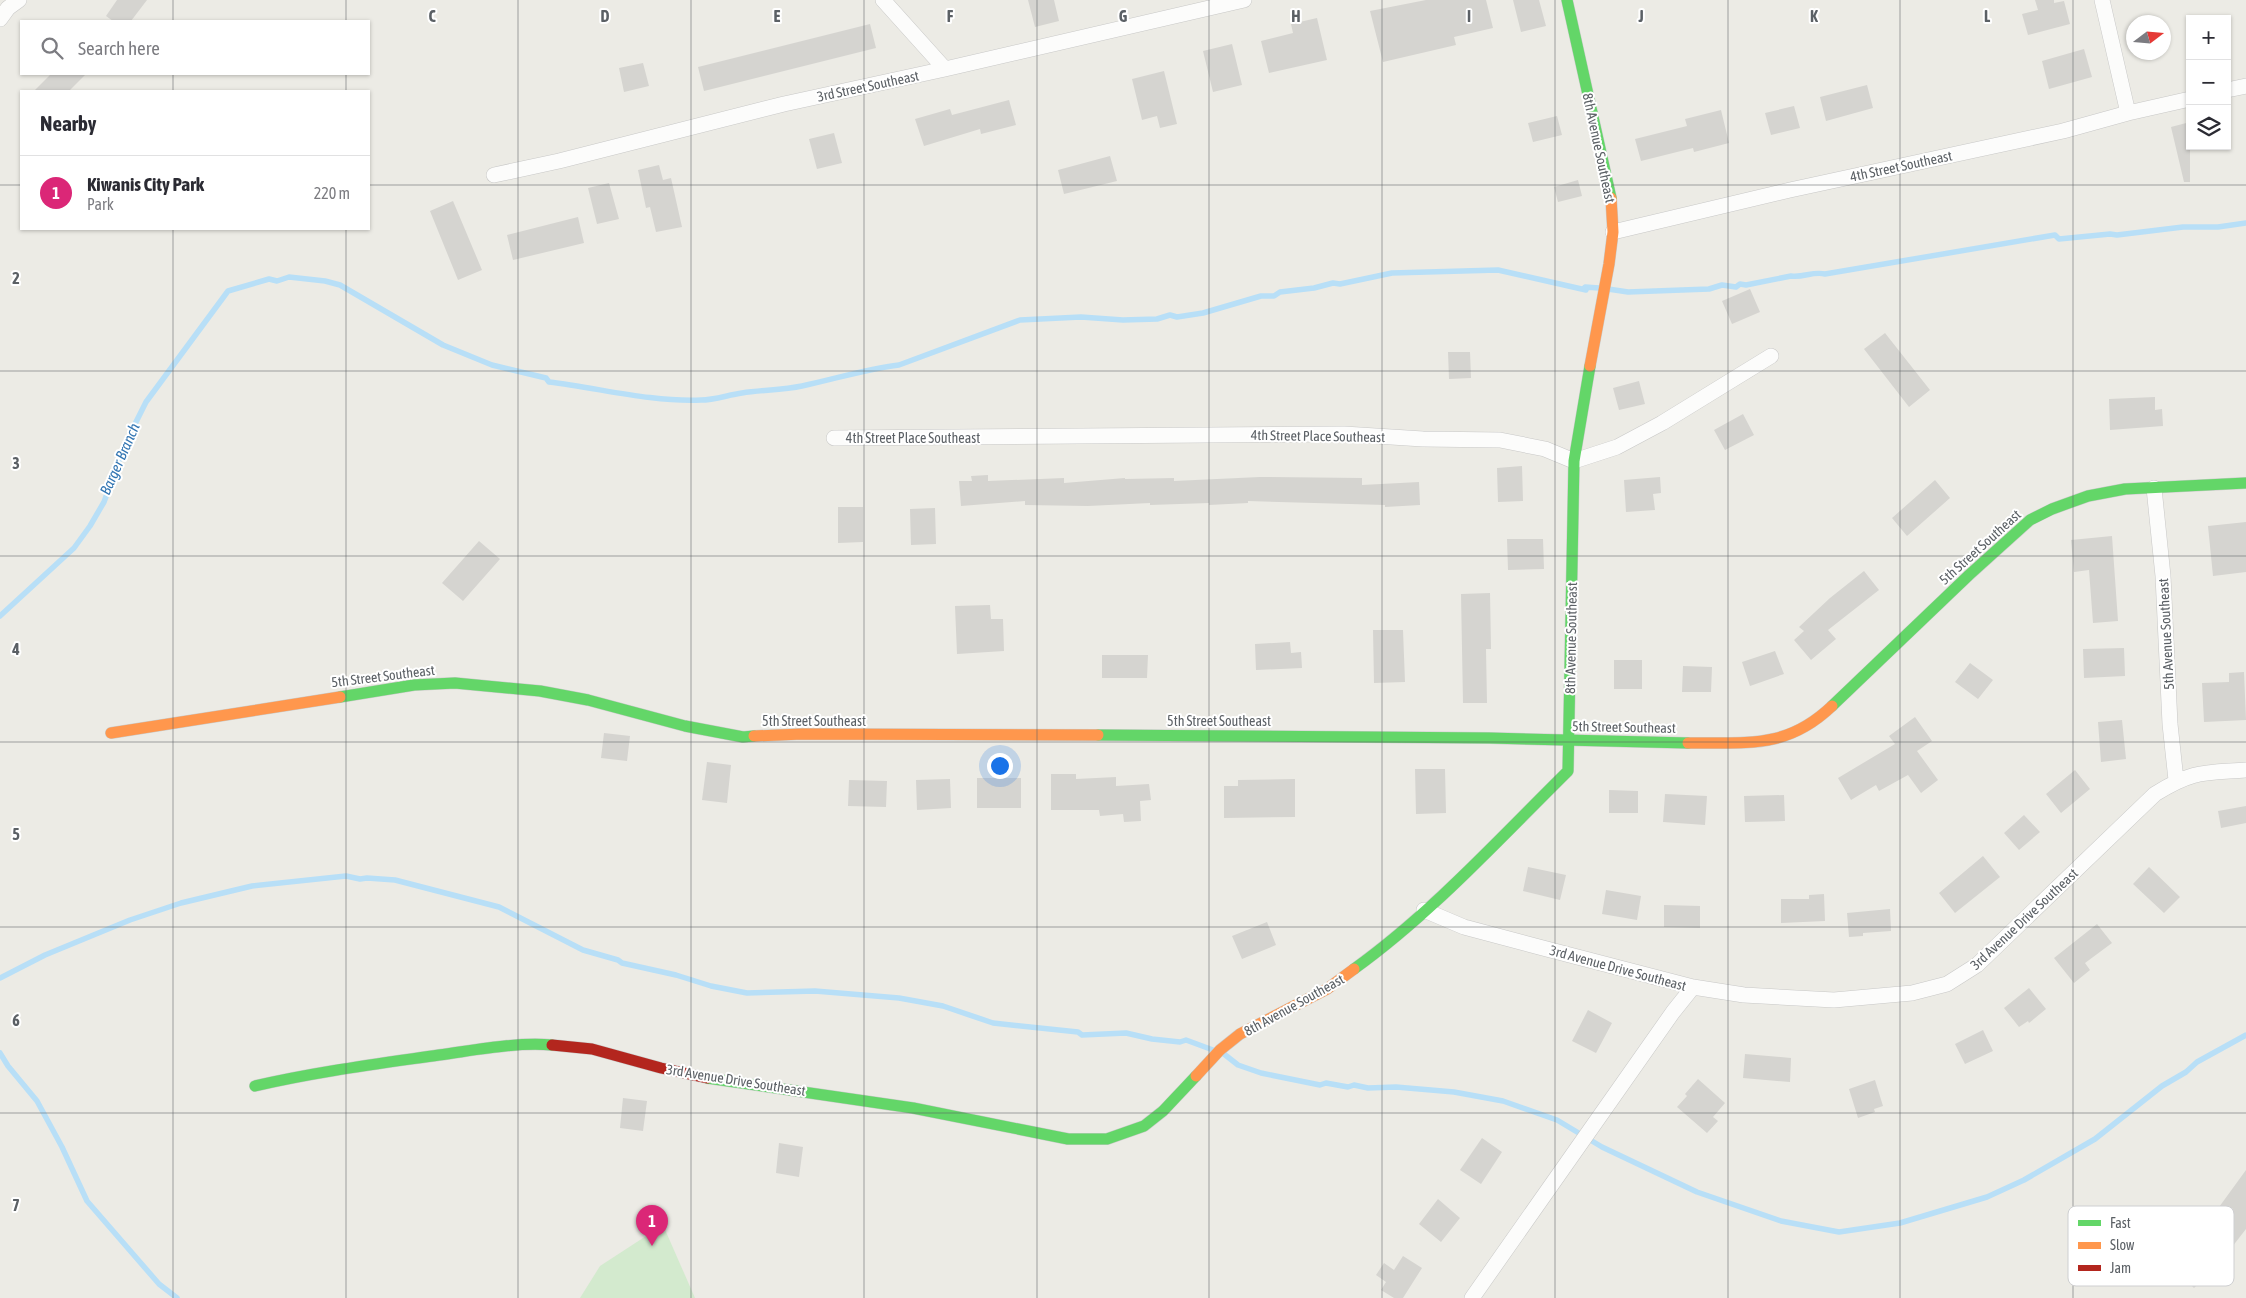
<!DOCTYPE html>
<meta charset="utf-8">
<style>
:root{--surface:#fff;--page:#f7f7f7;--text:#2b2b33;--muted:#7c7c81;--line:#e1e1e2;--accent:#db2777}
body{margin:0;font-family:"Asap Condensed",sans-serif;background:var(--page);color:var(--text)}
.controls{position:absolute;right:15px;top:15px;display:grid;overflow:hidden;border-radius:0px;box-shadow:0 1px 4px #0004}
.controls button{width:45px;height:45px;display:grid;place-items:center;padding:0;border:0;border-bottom:1px solid var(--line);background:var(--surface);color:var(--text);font:25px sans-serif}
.compass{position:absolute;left:2126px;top:15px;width:45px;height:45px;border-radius:50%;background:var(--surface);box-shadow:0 1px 4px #0004;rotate:74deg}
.you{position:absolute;left:999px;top:765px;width:18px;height:18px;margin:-12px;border:4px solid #fff;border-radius:50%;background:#1a73e8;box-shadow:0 0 0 8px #1a73e833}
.badge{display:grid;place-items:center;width:32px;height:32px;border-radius:50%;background:var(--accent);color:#fff;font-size:16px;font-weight:700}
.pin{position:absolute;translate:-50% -41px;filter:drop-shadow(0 1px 2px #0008)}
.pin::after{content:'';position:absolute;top:26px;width:18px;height:15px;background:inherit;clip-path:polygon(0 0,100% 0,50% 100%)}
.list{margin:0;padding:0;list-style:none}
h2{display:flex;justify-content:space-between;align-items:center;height:65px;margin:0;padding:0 20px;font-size:21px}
h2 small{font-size:16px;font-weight:400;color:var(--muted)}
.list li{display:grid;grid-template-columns:32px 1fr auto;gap:15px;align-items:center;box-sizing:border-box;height:75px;padding:0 20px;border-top:1px solid var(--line)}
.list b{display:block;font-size:19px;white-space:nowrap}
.list p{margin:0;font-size:16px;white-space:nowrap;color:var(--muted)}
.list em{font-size:16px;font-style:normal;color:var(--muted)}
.icon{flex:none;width:28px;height:28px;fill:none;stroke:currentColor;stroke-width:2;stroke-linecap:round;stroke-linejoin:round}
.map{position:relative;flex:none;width:2246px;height:1298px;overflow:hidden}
.search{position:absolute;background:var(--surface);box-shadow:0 1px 4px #0004;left:20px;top:20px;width:350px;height:55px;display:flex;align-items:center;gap:12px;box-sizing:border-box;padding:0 18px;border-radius:0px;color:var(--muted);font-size:19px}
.panel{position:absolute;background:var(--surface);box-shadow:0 1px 4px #0004;left:20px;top:90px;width:350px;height:140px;border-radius:0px}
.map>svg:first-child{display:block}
.green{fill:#d3eace}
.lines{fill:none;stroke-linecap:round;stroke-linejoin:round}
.stream{stroke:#b8dff7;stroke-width:5.5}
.building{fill:#d5d4d0}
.street-casing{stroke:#c8c8c7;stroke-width:16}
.fast-casing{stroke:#c9cac9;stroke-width:12}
.slow-casing{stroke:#c9cac9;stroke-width:12}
.jam-casing{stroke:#c9cac9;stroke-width:12}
.street{stroke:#fcfcfb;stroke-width:15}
.fast{stroke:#63d668;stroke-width:11}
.slow{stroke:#ff974d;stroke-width:11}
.jam{stroke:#b3261e;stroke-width:11}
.grid{fill:none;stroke:#5b6065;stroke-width:1;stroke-opacity:0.55}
.labels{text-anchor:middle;stroke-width:4;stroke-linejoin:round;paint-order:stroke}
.street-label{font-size:14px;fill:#5b6065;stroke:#fff}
.water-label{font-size:15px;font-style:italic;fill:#3275b2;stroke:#fff}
.key{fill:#fff;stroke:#cecfd1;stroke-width:1}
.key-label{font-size:14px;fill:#5b6065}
.grid-label{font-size:16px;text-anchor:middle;font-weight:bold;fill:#5b6065;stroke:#fff;stroke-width:4;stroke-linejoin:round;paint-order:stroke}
</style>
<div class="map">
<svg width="2246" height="1298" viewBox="0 0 2246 1298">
<rect width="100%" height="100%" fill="#ecebe5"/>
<!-- green -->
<path class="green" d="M663 1225 695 1298H580L600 1266Z"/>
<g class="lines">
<!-- stream -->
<path class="stream" d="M1608 289 1628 292 1709 289 1722 285 1736 287 1740 284 1746 285 1791 276C1803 278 1813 271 1825 274L2055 235 2059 239 2110 234 2117 235 2183 227H2218L2246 223
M0 616 74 548 90 526 104 502 125 444 146 402 228 291 269 279 277 281 289 277 325 281 340 285 443 345 492 365 546 378 549 382C600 388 649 402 701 400 714 400 728 395 742 393 762 390 783 390 802 386 835 379 866 369 899 365L1020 320 1081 317 1123 320 1157 319 1170 315 1177 317 1203 313 1261 296H1274L1280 292 1314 288 1333 283 1340 284 1392 273 1498 270 1586 290 1585 287 1599 288
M0 978 45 955 130 920 181 903 252 886 346 876 360 879 367 878 395 880 499 907 583 950 618 960 622 963 676 975 711 986 747 993 815 991 899 998 943 1006 993 1023 1078 1032 1082 1035 1126 1033 1152 1039 1180 1042 1186 1040 1213 1050
M0 1053 8 1066 37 1101 62 1147 87 1201 159 1284 177 1298
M1224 1054 1238 1065 1261 1073 1320 1085 1326 1083 1348 1087 1354 1085 1368 1088 1396 1087 1454 1092 1503 1101 1557 1120 1602 1147 1697 1192 1781 1221 1839 1232 1900 1223 1987 1197 2024 1180 2095 1139 2162 1086 2186 1072 2197 1062 2246 1035"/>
</g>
<!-- building -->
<path class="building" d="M117 0H147L131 21H113L106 16Z
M1028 0H1054L1059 21 1035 27Z
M1426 0H1486L1493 28 1454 37 1456 45 1383 62 1370 11Z
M1513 0H1539L1546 26 1521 32Z
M2035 0H2054V3L2064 1 2070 24 2028 35 2022 14 2038 10Z
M1317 18 1327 60 1269 73 1261 41 1293 33 1291 24Z
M870 24 876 48 704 91 698 67Z
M1232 44 1242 85 1213 92 1203 51Z
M2084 49 2092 77 2049 89 2042 61Z
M643 63 649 86 624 92 619 68Z
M1164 71 1177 124 1160 128 1157 116 1142 120 1132 79Z
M51 74H86L69 91H34Z
M1867 85 1873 108 1826 121 1820 97Z
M1009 100 1016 125 981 134 980 129 924 146 915 119 950 109 952 115Z
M1794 106 1800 128 1771 135 1765 113Z
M1721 110 1729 143 1694 152 1693 148 1641 161 1635 139 1687 126 1685 119Z
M1557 116 1562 135 1533 142 1528 123Z
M2190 122V182H2184L2171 127Z
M834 133 842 163 817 169 809 139Z
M1110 156 1117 181 1064 194 1058 170Z
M659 165 663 180 671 178 682 227 656 232 650 207 646 208 638 170Z
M1578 180 1582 196 1558 202 1554 187Z
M609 183 619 219 597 224 588 188Z
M453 201 482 270 458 280 430 211Z
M578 217 584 243 513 260 507 235Z
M1750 289 1760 312 1732 324 1722 301Z
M1885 333 1930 390 1909 407 1864 349Z
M1448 352H1470L1471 378 1449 379Z
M1639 381 1645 404 1619 410 1613 388Z
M2155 397V410L2162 409 2163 426 2110 430 2109 399Z
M1743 414 1754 435 1725 450 1714 430Z
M1522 466 1523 501 1498 502 1497 468Z
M988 475V481L1064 478V483L1125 478V479L1174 478V481L1260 477 1362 478V485L1419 482 1420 505 1385 507V505L1248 501V503L1209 505V503L1150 505V503L1088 506 1025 505V501L961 506 959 481H972L971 476Z
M1660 477 1661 493 1653 494 1655 510 1626 512 1624 480Z
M1935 480 1950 498 1907 536 1892 518Z
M838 507H863V542L838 543Z
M935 508 936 544 911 545 910 509Z
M2246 522V572L2213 576 2208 526Z
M2112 536 2118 621 2093 623 2089 570 2074 572 2071 540Z
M1507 539H1543L1544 569 1508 570Z
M479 541 500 559 463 601 442 583Z
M1864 571 1879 590 1828 630 1836 639 1811 660 1794 640 1804 631 1799 627 1830 598Z
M1490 593 1491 649H1486L1487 703H1463L1461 594Z
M990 605 991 619H1003L1004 651 957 654 955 606Z
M1373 630H1403L1405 682 1374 683Z
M1290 642 1291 653 1301 652 1302 668 1256 670 1255 644Z
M2124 648 2125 676 2084 678 2083 649Z
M1775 651 1784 674 1750 686 1742 662Z
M1102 655H1148L1147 678H1102Z
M1614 660H1642V689H1614Z
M1970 663 1993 680 1978 699 1955 682Z
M1683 666 1712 667 1711 692H1682Z
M2244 672 2246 720 2204 722 2202 683 2229 682V673Z
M1915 717 1932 741 1917 751 1938 780 1921 793 1908 775 1879 791 1876 785 1851 800 1838 778 1895 744 1889 736Z
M2122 720 2126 759 2101 762 2098 722Z
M604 733 630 736 627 761 601 758Z
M707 762 731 765 727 803 702 800Z
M1415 769H1445L1446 813 1416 814Z
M2075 770 2090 789 2061 813 2046 794Z
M1051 774H1076V779L1116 777V786L1149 784 1151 800 1140 801 1141 821 1124 822 1123 814 1100 816 1099 810H1051Z
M977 778H1021V808H977Z
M950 779 951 808 917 810 916 780Z
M1295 779V817L1224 818V786H1238V780Z
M849 780 887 781 886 807 848 806Z
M1609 790 1638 791V813H1609Z
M1665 794 1707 796 1705 825 1663 822Z
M1784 795 1785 821 1745 822 1744 796Z
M2246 806V823L2221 828 2218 811Z
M2024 815 2040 832 2019 850 2004 833Z
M1983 856 2000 877 1955 913 1939 893Z
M1528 867 1566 875 1560 900 1523 891Z
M2149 867 2180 897 2164 913 2133 884Z
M1606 890 1641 896 1637 920 1602 914Z
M1824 894 1825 921 1781 923V899H1809V895Z
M1664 905 1700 906V928L1664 927Z
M1890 909 1891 931 1863 933V936L1849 937 1847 913Z
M1267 922 1276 945 1242 959 1232 936Z
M2097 924 2112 943 2085 963 2090 970 2074 983 2054 958Z
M2029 988 2046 1009 2029 1023 2028 1021 2019 1027 2004 1008Z
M1588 1010 1612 1023 1596 1053 1572 1041Z
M1983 1030 1993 1051 1965 1064 1955 1044Z
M1745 1054 1791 1058 1790 1082 1743 1078Z
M1698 1079 1725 1103 1713 1117 1718 1121 1707 1133 1677 1107 1687 1096 1685 1094Z
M1875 1080 1883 1106 1874 1109 1875 1112 1858 1118 1849 1089Z
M623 1098 647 1101 643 1131 620 1128Z
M1482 1138 1502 1152 1481 1184 1460 1170Z
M779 1143 803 1147 799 1177 776 1173Z
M2246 1170V1229L2232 1247 2212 1231 2221 1219 2214 1214Z
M1438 1199 1460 1218 1441 1242 1419 1224Z
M2183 1239 2212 1270 2194 1288 2164 1258Z
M1403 1256 1422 1268 1403 1298H1394L1381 1290 1386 1282 1376 1275 1384 1263 1394 1270Z"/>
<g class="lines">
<defs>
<path id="street" d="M883 0 945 69
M2102 0 2128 113
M0 19 8 8 19 0
M2227 90 2246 86
M494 175 559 161 784 104 945 69 1244 0
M1613 232 1790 190 2063 131 2128 113 2190 99
M834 438 1344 434 1423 439 1500 440 1545 449 1574 461 1617 447 1662 423 1771 356
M2154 488 2163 576 2170 724 2176 780
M1424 910 1464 927 1539 947 1693 987 1744 995 1834 1000 1912 993 1947 984 1977 965 2155 794C2193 770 2204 773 2246 770
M1472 1298 1673 1012 1693 987"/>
<path id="fast" d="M1567 0 1611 198
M340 697 414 685 455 683 540 691 588 700 685 726 743 737 754 736
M1832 706 1969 575 2030 520 2052 509 2088 496 2125 489 2246 483
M1098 735 1489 738 1688 743
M1354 969C1432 913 1500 838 1568 771L1574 461 1590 366
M707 1078 913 1108 1068 1139H1107L1144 1126 1163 1111 1196 1076
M255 1086C315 1072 377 1064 439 1055 476 1050 515 1042 552 1045"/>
<path id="slow" d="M1590 366 1609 264 1613 232 1611 198
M111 733 340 697
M754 736 802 734 1098 735
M1688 743C1746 742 1786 750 1832 706
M1196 1076 1220 1050 1240 1034 1327 989 1354 969"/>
<path id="jam" d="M552 1045 592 1049 661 1068 707 1078"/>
</defs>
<!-- street casing -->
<use href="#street" class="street-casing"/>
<!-- fast casing -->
<use href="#fast" class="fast-casing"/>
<!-- slow casing -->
<use href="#slow" class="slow-casing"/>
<!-- jam casing -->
<use href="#jam" class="jam-casing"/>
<!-- street -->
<use href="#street" class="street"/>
<!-- fast -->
<use href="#fast" class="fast"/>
<!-- slow -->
<use href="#slow" class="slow"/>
<!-- jam -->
<use href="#jam" class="jam"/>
</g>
<!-- grid -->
<path class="grid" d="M173 0V21M346 0V21M518 0V1298M691 0V1298M864 0V1298M1037 0V1298M1209 0V1298M1382 0V1298M1555 0V1298M1728 0V1298M1900 0V1298M2073 0V1298M173 74V91M346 74V91M0 185H21M369 185H2246M173 229V1298M346 229V1298M0 371H2246M0 556H2246M0 742H2246M0 927H2246M0 1113H2246"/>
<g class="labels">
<!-- street labels -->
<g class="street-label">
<text transform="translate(868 86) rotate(-12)" y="5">3rd Street Southeast</text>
<text transform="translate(1599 148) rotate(78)" y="5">8th Avenue Southeast</text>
<text transform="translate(1901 166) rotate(-12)" y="5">4th Street Southeast</text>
<text transform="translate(1318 436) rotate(1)" y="5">4th Street Place Southeast</text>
<text x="913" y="443">4th Street Place Southeast</text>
<text transform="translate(1980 547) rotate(-42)" y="5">5th Street Southeast</text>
<text transform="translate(2166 634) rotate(-93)" y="5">5th Avenue Southeast</text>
<text transform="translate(1571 638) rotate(-89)" y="5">8th Avenue Southeast</text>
<text transform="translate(383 676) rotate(-7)" y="5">5th Street Southeast</text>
<text x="814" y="726">5th Street Southeast</text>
<text x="1219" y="726">5th Street Southeast</text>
<text transform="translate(1624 727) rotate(1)" y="5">5th Street Southeast</text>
<text transform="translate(2024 919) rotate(-43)" y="5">3rd Avenue Drive Southeast</text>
<text transform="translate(1618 968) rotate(15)" y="5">3rd Avenue Drive Southeast</text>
<text transform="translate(1294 1005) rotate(-29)" y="5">8th Avenue Southeast</text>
<text transform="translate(736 1080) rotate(9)" y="5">3rd Avenue Drive Southeast</text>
</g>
<!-- water labels -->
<g class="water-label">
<text transform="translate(120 459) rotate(-66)" y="5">Barger Branch</text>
</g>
</g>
<!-- legend -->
<rect x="2068" y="1206" width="166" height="80" rx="8" class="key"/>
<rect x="2078" y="1220" width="23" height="6" fill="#63d668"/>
<rect x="2078" y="1242" width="23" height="7" fill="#ff974d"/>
<rect x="2078" y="1265" width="23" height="6" fill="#b3261e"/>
<g class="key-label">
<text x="2110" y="1228">Fast</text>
<text x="2110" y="1250">Slow</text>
<text x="2110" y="1273">Jam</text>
</g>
<g class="grid-label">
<text x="432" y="22">C</text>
<text x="605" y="22">D</text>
<text x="777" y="22">E</text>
<text x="950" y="22">F</text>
<text x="1123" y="22">G</text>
<text x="1296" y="22">H</text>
<text x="1469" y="22">I</text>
<text x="1641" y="22">J</text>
<text x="1814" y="22">K</text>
<text x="1987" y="22">L</text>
<text x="16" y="284">2</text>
<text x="16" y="469">3</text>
<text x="16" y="655">4</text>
<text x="16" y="840">5</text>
<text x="16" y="1026">6</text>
<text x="16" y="1211">7</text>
</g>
</svg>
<div class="controls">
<button>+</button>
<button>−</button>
<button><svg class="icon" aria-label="layers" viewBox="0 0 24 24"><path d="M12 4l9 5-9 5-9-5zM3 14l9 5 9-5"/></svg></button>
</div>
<svg class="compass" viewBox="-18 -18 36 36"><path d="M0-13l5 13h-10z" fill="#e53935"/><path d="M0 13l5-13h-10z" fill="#7c7c81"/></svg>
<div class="you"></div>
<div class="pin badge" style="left:652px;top:1246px">1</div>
<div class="search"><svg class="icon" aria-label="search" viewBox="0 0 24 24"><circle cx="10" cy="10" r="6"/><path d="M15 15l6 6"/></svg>Search here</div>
<section class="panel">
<h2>Nearby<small></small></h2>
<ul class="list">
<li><span class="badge">1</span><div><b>Kiwanis City Park</b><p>Park</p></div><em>220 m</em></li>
</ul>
</section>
</div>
